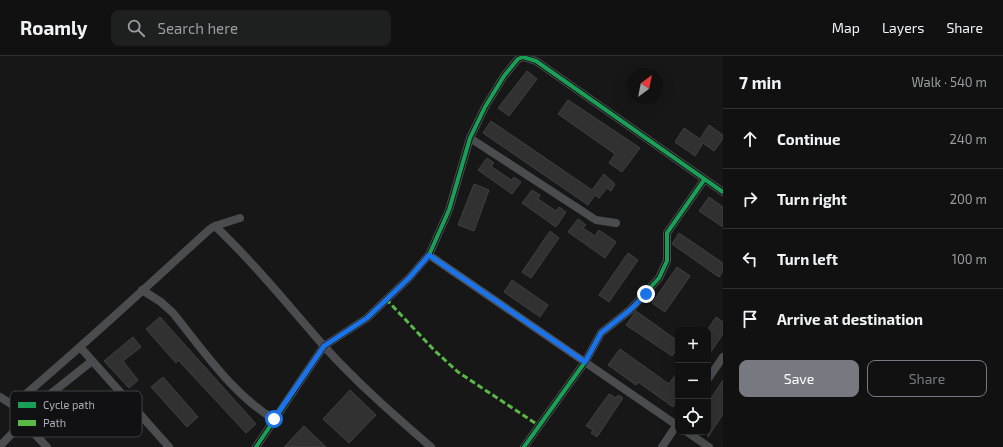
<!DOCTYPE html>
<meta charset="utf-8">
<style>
:root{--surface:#111;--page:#1e1f1f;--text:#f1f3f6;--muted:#9c9d9f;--line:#303131;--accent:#76797f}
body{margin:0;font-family:"Exo 2",sans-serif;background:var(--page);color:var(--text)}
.controls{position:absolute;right:12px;bottom:12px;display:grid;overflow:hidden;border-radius:8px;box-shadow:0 4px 16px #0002}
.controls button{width:36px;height:36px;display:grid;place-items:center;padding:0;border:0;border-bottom:1px solid var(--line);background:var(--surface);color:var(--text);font:20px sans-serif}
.compass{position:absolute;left:627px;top:12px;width:36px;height:36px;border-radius:50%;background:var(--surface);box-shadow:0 4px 16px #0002;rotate:32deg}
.stop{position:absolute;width:12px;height:12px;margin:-9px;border:3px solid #1a73e8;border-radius:50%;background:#fff}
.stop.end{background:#1a73e8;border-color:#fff;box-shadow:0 1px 4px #0008}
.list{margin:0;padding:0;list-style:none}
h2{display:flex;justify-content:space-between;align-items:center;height:52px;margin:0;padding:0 16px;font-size:17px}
h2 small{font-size:13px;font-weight:400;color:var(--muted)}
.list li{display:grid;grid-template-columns:26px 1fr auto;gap:12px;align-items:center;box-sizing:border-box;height:60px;padding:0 16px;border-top:1px solid var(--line)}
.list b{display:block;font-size:15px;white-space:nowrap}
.list em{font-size:13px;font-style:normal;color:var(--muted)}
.actions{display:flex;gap:8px;padding:12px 16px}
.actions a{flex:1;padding:9px 0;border:1px solid var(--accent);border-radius:8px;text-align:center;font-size:14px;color:var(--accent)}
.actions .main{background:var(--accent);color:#fff}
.icon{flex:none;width:22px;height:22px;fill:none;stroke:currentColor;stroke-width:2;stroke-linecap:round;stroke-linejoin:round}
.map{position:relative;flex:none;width:723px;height:391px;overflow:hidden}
header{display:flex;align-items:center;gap:24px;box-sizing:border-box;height:56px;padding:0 20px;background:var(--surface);border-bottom:1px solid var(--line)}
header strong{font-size:19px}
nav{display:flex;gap:22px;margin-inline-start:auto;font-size:14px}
.search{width:280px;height:36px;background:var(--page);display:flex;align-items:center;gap:10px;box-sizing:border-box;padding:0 14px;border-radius:8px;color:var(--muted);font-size:15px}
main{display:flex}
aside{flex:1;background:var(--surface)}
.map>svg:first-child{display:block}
.building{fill:#313132;stroke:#3f4043}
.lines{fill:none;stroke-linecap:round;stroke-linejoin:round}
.minor{stroke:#4b4c4f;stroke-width:8}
.quiet{stroke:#58b947;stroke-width:3;stroke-dasharray:6 3;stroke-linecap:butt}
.cycleway-casing{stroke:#111113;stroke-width:6}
.cycleway{stroke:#1a9f57;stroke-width:4}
.route{stroke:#1a73e8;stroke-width:5}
.key{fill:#111113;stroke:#3f4044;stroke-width:1}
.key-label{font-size:11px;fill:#a9aeb7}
</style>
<header>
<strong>Roamly</strong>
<div class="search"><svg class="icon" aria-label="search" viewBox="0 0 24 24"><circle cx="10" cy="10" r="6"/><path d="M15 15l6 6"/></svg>Search here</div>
<nav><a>Map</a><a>Layers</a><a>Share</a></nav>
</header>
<main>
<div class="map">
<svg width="723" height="391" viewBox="0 0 723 391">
<rect width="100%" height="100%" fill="#171717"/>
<!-- building -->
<path class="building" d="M527 15 537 23 509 60 498 52Z
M568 44 640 92 622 116 609 107 615 98 558 58Z
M491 65 592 134 604 118 615 128 611 135 607 132 599 142 595 139 588 149 483 77Z
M709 69 723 79V83L714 95 703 87 695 100 675 86 684 72 700 83Z
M487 102 494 107 491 110 511 124 514 121 521 126 512 138 478 114Z
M474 128 489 134 474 175 458 169Z
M532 134 540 139 538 143 556 155 559 151 566 156 556 171 522 147Z
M709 141 723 151V171L699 155Z
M578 163 586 169 583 172 595 180 599 174 616 186 605 202 568 176Z
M550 175 559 182 531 222 522 216Z
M679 177 723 207V215L719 221 672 188Z
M628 197 638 204 609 246 599 239Z
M677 211 690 220 665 256 652 247Z
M512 224 548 249 540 261 504 236Z
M636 255 678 285V292L672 300 626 269Z
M160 261 256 368 246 377 178 304 176 307 146 273Z
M716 261 723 266V278L708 300V273Z
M133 281 141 291 123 305 138 324 129 332 104 305Z
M620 293 669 328 678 315V344L673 351 638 326 636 329 608 309Z
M163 321 198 361 187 371 151 331Z
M723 324V358L708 381V347Z
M350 334 376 359 349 387 323 363Z
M609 338 616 342 618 339 623 342 597 381 591 377 593 374 586 370Z
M304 370 326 391H284Z"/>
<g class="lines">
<!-- minor -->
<path class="minor" d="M470 82 596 164 616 167
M215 170C254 207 288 249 323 289 356 326 394 359 431 391
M429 199 678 370
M142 234 161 246 173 257C203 294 233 339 274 363
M80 291 169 391
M708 323 723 301
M0 341 16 351 23 366 47 391
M14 348C81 292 145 232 210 173L215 170 240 162
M687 376 709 391
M0 390 48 340 92 305
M256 391 324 290 367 262 409 222 429 199 449 154 470 82 485 51 504 20 518 3 523 1 536 5 723 136
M524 391 585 306 601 277 630 254 659 222 667 205V177L704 124
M662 391 678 367"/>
<!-- quiet -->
<path class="quiet" d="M386 243 435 295 458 316 538 369"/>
<defs>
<path id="cycleway" d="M256 391 324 290 367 262 409 222 429 199 449 154 470 82 485 51 504 20 518 3 523 1 536 5 723 136
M524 391 585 306 601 277 630 254 659 222 667 205V177L704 124"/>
</defs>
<!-- cycleway casing -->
<use href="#cycleway" class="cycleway-casing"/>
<!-- cycleway -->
<use href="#cycleway" class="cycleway"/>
</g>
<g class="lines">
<!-- route -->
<path class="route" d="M274 363 324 290 367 262 409 222 429 199 585 306 601 277 630 254 646 238"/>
</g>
<!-- legend -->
<rect x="10" y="335" width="132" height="46" rx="6" class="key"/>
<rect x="18" y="346" width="18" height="6" fill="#1a9f57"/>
<rect x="18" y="364" width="18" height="6" fill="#58b947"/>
<g class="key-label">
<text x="43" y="353">Cycle path</text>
<text x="43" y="371">Path</text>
</g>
</svg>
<div class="controls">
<button>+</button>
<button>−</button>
<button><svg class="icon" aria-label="locate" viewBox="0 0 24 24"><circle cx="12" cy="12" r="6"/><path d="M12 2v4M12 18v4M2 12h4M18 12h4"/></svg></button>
</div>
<svg class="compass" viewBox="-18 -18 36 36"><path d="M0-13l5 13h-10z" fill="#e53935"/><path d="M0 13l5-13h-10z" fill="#9c9d9f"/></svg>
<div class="stop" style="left:274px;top:363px"></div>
<div class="stop end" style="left:646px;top:238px"></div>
</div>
<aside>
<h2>7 min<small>Walk · 540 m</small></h2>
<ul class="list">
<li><svg class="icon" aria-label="ahead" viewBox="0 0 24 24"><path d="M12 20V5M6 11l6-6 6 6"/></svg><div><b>Continue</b></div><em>240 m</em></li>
<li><svg class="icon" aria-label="right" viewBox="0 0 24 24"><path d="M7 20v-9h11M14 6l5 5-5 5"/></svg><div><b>Turn right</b></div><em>200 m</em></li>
<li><svg class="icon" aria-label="left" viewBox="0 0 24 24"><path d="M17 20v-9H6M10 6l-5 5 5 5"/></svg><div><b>Turn left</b></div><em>100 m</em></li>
<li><svg class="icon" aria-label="arrive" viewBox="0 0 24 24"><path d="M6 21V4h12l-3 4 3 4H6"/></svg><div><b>Arrive at destination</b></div></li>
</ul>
<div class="actions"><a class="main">Save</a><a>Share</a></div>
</aside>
</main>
